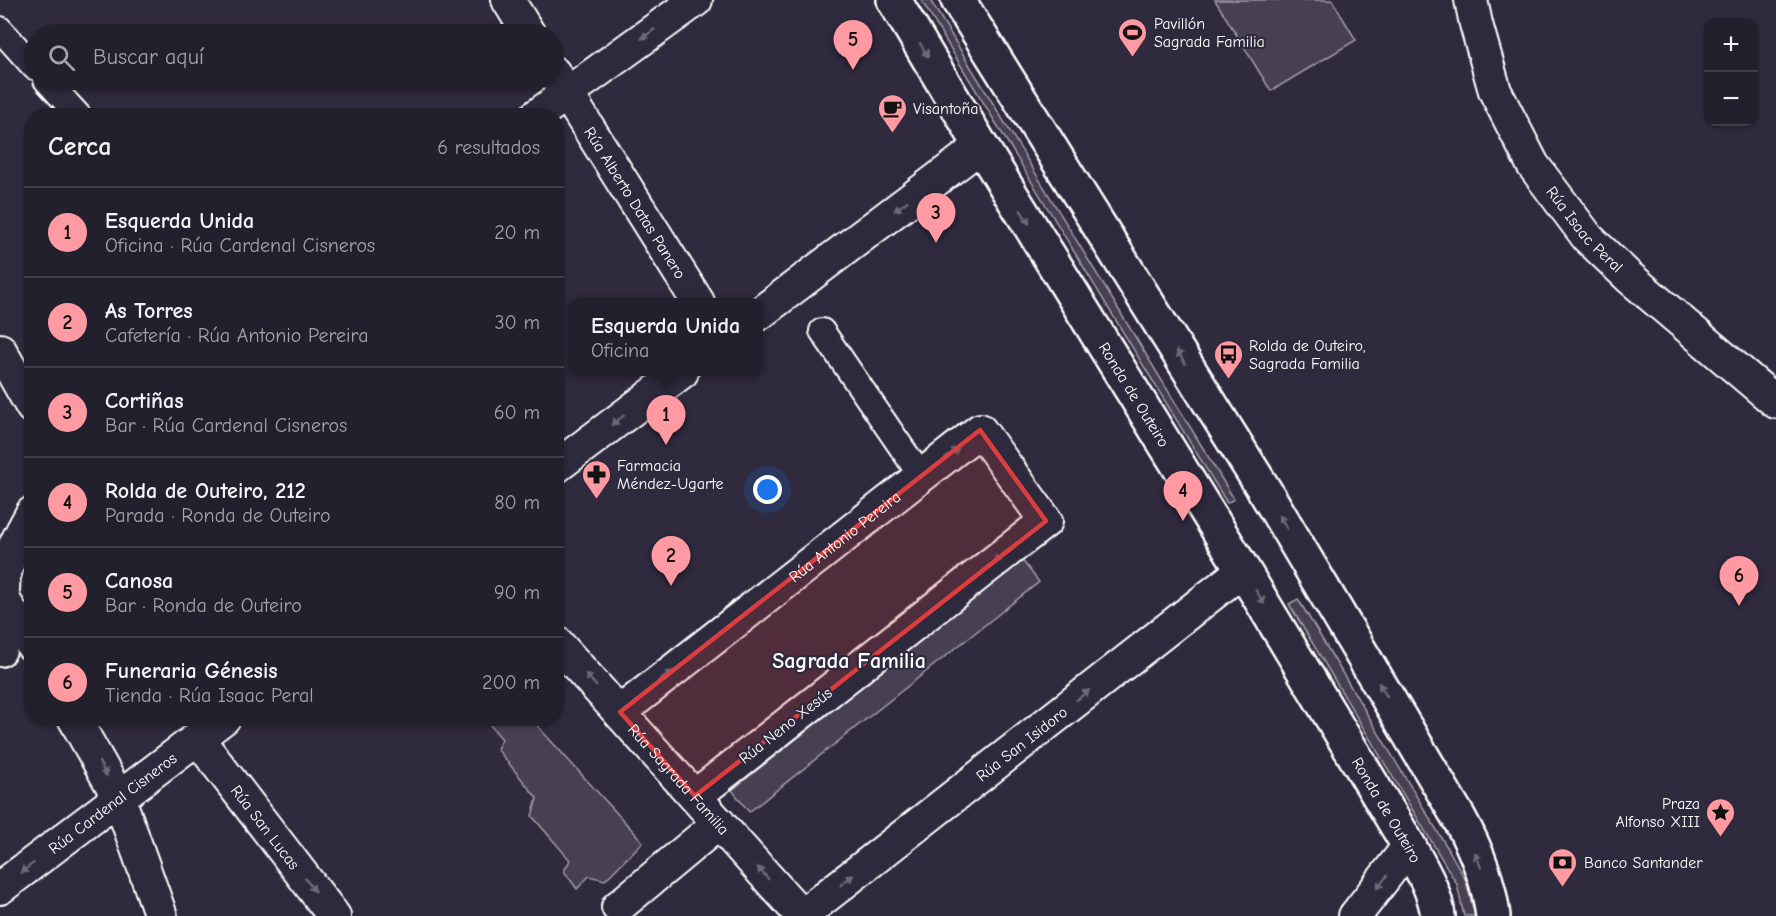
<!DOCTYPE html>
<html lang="es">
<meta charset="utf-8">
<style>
:root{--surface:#23202e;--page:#2f2d3a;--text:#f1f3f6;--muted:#a3a3aa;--line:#403e4a;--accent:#ff9aa2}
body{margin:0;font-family:"Comic Neue",sans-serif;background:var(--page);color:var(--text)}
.controls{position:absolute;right:18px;top:18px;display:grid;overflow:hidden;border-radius:12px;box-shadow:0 2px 4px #0004}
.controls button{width:54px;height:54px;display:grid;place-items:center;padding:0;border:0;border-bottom:2px solid var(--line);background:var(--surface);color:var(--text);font:30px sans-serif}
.you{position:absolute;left:768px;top:490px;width:21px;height:21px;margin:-15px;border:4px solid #fff;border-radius:50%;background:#1a73e8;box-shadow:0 0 0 9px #1a73e833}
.badge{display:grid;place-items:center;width:39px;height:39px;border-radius:50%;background:var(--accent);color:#111;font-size:20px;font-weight:700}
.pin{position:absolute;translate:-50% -50px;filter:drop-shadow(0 2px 3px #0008)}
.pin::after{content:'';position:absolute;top:32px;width:21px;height:18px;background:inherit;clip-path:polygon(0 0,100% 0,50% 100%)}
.popup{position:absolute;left:568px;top:298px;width:195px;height:78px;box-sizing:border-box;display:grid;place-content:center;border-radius:12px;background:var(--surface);filter:drop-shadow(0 2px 4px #0005);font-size:20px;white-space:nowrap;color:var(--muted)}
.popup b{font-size:22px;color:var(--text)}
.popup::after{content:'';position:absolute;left:50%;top:100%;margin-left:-12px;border:12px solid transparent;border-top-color:var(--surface)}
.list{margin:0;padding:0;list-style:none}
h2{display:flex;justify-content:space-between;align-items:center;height:78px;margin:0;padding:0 24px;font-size:26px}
h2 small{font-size:20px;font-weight:400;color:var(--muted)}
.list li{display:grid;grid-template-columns:39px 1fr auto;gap:18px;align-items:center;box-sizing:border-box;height:90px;padding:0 24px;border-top:2px solid var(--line)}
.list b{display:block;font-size:22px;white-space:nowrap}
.list p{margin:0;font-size:20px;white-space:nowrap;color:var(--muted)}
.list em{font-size:20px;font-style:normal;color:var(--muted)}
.icon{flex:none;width:33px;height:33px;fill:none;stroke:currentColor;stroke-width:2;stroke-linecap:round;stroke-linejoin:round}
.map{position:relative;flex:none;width:1776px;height:916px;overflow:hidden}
.search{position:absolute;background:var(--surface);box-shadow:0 2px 4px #0004;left:24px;top:24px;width:540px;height:66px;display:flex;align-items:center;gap:15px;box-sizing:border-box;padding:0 21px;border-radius:33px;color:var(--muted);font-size:22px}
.panel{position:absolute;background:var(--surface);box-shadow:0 2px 4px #0004;left:24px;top:108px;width:540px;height:618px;border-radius:24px}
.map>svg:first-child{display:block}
.green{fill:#464152;stroke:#a2a0a8;stroke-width:1.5}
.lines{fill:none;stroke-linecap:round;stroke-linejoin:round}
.pedestrian-casing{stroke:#fff;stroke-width:28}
.minor-casing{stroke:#fff;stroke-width:36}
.secondary-casing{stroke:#fff;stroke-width:38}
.pedestrian{stroke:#2f2a3d;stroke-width:24}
.minor{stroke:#2f2a3d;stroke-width:32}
.secondary{stroke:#2f2a3d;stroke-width:33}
.oneway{fill:#6d6a77}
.marked{fill:#da3e3e;fill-opacity:0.2;stroke:#da3e3e;stroke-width:4.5;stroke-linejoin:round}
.labels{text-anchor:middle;stroke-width:4.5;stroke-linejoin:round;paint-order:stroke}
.poi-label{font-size:16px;fill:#fff;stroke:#2f2a3d;text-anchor:start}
.street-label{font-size:16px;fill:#fff;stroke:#2f2a3d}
.district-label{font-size:22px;font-weight:bold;fill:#fff;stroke:#2f2a3d}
</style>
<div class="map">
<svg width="1776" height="916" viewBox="0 0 1776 916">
<rect width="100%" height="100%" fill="#2f2a3d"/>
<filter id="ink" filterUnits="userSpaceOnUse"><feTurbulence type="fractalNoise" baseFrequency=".0167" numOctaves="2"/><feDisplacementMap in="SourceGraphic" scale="12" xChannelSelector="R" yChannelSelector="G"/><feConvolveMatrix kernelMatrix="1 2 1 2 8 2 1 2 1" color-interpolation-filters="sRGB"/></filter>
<g filter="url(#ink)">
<!-- green -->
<path class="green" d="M921 0H930L1234 499 1227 503Z
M1215 0H1332L1356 40 1271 91Z
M1022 560 1039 582 749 812 732 790Z
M1298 599 1450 852 1466 881 1475 916H1464L1457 884 1289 604Z
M485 719H531L643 842 605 880 589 876 577 889 564 871 570 860 532 816 537 798 497 749 502 739Z"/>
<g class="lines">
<defs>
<path id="pedestrian" d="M0 29 34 67
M46 80 79 116
M822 331 921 476"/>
<g id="minor">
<path d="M508 0 529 34"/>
<path id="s1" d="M1471 0 1476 24 1495 91 1533 165 1588 238 1629 277 1776 402"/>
<path id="s2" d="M554 73 698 302"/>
<path d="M536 116 696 0"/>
<path d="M759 314 981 146"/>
<path d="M0 350 32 407"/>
<path d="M556 467 682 372"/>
<path d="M5 602 32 645"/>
<path id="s3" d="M556 642 802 916"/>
<path d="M0 650C9 626 0 602 4 577 9 554 21 533 32 513"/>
<path id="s4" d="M620 712 980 430 1046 521 695 796"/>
<path d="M74 718 119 798 161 916"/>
<path id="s5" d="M198 739 334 916"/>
<path id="s6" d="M0 888 224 718"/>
<path d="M618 907 719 823"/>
<path id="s7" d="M801 916 1243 570"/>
<path d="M1355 916 1409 846"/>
</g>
<g id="secondary">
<path id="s8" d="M894 0 981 146 1243 570 1409 846C1421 869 1435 890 1438 916"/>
<path d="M958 0 1268 496 1459 818C1476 849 1489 881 1493 916"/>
</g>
</defs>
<!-- pedestrian casing -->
<use href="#pedestrian" class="pedestrian-casing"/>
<!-- minor casing -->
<use href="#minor" class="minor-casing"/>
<!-- secondary casing -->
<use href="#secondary" class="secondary-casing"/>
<!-- pedestrian -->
<use href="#pedestrian" class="pedestrian"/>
<!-- minor -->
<use href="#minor" class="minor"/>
<!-- secondary -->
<use href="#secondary" class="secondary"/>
</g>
<!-- one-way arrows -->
<defs><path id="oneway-solid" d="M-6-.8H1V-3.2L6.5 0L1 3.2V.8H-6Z" transform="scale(1.5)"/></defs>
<g class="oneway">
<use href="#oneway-solid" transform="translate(648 34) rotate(144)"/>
<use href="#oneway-solid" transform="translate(924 50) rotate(59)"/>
<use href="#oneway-solid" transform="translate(901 206) rotate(143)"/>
<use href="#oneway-solid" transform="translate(1025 217) rotate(58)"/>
<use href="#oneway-solid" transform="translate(1181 357) rotate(-122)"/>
<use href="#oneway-solid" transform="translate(618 420) rotate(143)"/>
<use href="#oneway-solid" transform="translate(952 453) rotate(-38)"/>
<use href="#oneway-solid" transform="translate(1283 522) rotate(-121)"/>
<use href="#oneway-solid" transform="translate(1000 557) rotate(142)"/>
<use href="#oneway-solid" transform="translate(1260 597) rotate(59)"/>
<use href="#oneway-solid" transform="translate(666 676) rotate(-38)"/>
<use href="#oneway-solid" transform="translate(591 680) rotate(-132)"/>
<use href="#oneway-solid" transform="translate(1383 690) rotate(-121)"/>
<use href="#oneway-solid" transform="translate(1083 695) rotate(-38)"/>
<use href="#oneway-solid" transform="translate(103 769) rotate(61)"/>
<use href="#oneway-solid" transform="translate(1478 860) rotate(-112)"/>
<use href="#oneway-solid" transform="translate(27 868) rotate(143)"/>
<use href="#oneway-solid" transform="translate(763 873) rotate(-132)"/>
<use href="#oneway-solid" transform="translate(847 880) rotate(-38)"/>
<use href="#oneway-solid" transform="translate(1382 882) rotate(128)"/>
<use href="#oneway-solid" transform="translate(310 885) rotate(53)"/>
</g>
</g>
<!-- marked area -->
<path class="marked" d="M980 430 1046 521 695 796 620 712Z"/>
<!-- icons -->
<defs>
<symbol id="stadium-pin" viewBox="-11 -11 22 30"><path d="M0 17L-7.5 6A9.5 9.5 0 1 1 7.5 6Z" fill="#ff9aa2" stroke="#2f2a3d"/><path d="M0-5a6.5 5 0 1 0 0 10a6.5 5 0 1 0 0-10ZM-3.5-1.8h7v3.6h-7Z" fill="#111"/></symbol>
<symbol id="cafe-pin" viewBox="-11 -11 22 30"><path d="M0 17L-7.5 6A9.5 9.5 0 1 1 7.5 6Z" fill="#ff9aa2" stroke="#2f2a3d"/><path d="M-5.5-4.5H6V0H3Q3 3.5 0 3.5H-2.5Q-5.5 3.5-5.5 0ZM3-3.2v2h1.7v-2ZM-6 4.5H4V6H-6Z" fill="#111"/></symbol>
<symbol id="bus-pin" viewBox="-11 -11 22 30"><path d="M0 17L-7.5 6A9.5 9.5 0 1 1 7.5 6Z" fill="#ff9aa2" stroke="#2f2a3d"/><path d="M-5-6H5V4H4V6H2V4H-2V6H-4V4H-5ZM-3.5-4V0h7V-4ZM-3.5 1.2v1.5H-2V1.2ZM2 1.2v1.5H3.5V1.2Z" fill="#111"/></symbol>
<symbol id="pharmacy-pin" viewBox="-11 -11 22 30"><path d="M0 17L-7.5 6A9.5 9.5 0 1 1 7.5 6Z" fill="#ff9aa2" stroke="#2f2a3d"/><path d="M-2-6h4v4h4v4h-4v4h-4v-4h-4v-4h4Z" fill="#111"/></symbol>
<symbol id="sight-pin" viewBox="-11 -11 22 30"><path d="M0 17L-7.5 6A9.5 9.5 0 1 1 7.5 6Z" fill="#ff9aa2" stroke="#2f2a3d"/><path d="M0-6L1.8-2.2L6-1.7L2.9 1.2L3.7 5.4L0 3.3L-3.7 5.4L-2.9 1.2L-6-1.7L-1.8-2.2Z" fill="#111"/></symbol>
<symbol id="bank-pin" viewBox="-11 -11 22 30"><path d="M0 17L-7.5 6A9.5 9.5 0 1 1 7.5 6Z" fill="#ff9aa2" stroke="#2f2a3d"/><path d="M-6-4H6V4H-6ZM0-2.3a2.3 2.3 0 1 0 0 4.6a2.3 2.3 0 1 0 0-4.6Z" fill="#111"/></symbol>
</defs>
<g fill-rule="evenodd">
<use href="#stadium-pin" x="1116" y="16" width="33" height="45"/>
<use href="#cafe-pin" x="876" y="92" width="33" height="45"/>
<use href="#bus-pin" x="1212" y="338" width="33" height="45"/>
<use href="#pharmacy-pin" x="580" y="458" width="33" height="45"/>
<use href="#sight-pin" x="1704" y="796" width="33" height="45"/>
<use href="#bank-pin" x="1546" y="846" width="33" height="45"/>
</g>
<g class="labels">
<!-- poi labels -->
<g class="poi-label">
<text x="1154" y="29">Pavillón<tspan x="1154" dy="18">Sagrada Familia</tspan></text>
<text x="913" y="114">Visantoña</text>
<text x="1249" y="351">Rolda de Outeiro,<tspan x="1249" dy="18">Sagrada Familia</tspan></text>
<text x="617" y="471">Farmacia<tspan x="617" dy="18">Méndez-Ugarte</tspan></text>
<text x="1700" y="809" text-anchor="end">Praza<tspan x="1700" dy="18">Alfonso XIII</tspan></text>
<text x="1584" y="868">Banco Santander</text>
</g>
<!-- street labels -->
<g class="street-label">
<text dy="6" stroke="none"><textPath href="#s2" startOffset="153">Rúa Alberto Datas Panero</textPath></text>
<text dy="6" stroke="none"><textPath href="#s1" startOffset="260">Rúa Isaac Peral</textPath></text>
<text dy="6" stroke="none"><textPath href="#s8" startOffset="462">Ronda de Outeiro</textPath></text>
<text dy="6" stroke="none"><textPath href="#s4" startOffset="285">Rúa Antonio Pereira</textPath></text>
<text transform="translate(785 725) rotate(-38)" y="6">Rúa Neno Xesús</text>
<text dy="6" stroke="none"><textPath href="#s7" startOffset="280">Rúa San Isidoro</textPath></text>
<text dy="6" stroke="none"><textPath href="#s3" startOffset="184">Rúa Sagrada Familia</textPath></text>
<text dy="6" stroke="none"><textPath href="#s6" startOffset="141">Rúa Cardenal Cisneros</textPath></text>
<text dy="6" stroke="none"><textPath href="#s8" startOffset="948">Ronda de Outeiro</textPath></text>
<text dy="6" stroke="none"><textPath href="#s5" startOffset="111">Rúa San Lucas</textPath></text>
</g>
<!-- district labels -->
<g class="district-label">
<text x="849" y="668">Sagrada Familia</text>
</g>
</g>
</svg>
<div class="controls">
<button>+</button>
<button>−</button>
</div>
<div class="you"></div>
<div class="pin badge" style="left:666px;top:445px">1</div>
<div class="popup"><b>Esquerda Unida</b>Oficina</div>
<div class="pin badge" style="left:671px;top:586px">2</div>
<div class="pin badge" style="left:936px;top:243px">3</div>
<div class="pin badge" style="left:1183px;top:521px">4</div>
<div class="pin badge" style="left:853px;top:70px">5</div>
<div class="pin badge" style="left:1739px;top:606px">6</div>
<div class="search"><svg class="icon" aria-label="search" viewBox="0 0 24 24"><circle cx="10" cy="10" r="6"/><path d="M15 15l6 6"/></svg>Buscar aquí</div>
<section class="panel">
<h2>Cerca<small>6 resultados</small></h2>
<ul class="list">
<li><span class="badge">1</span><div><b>Esquerda Unida</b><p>Oficina · Rúa Cardenal Cisneros</p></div><em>20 m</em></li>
<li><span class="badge">2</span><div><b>As Torres</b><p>Cafetería · Rúa Antonio Pereira</p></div><em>30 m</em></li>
<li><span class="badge">3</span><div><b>Cortiñas</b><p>Bar · Rúa Cardenal Cisneros</p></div><em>60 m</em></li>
<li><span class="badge">4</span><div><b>Rolda de Outeiro, 212</b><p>Parada · Ronda de Outeiro</p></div><em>80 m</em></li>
<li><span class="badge">5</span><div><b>Canosa</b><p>Bar · Ronda de Outeiro</p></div><em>90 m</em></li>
<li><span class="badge">6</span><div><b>Funeraria Génesis</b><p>Tienda · Rúa Isaac Peral</p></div><em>200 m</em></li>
</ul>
</section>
</div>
